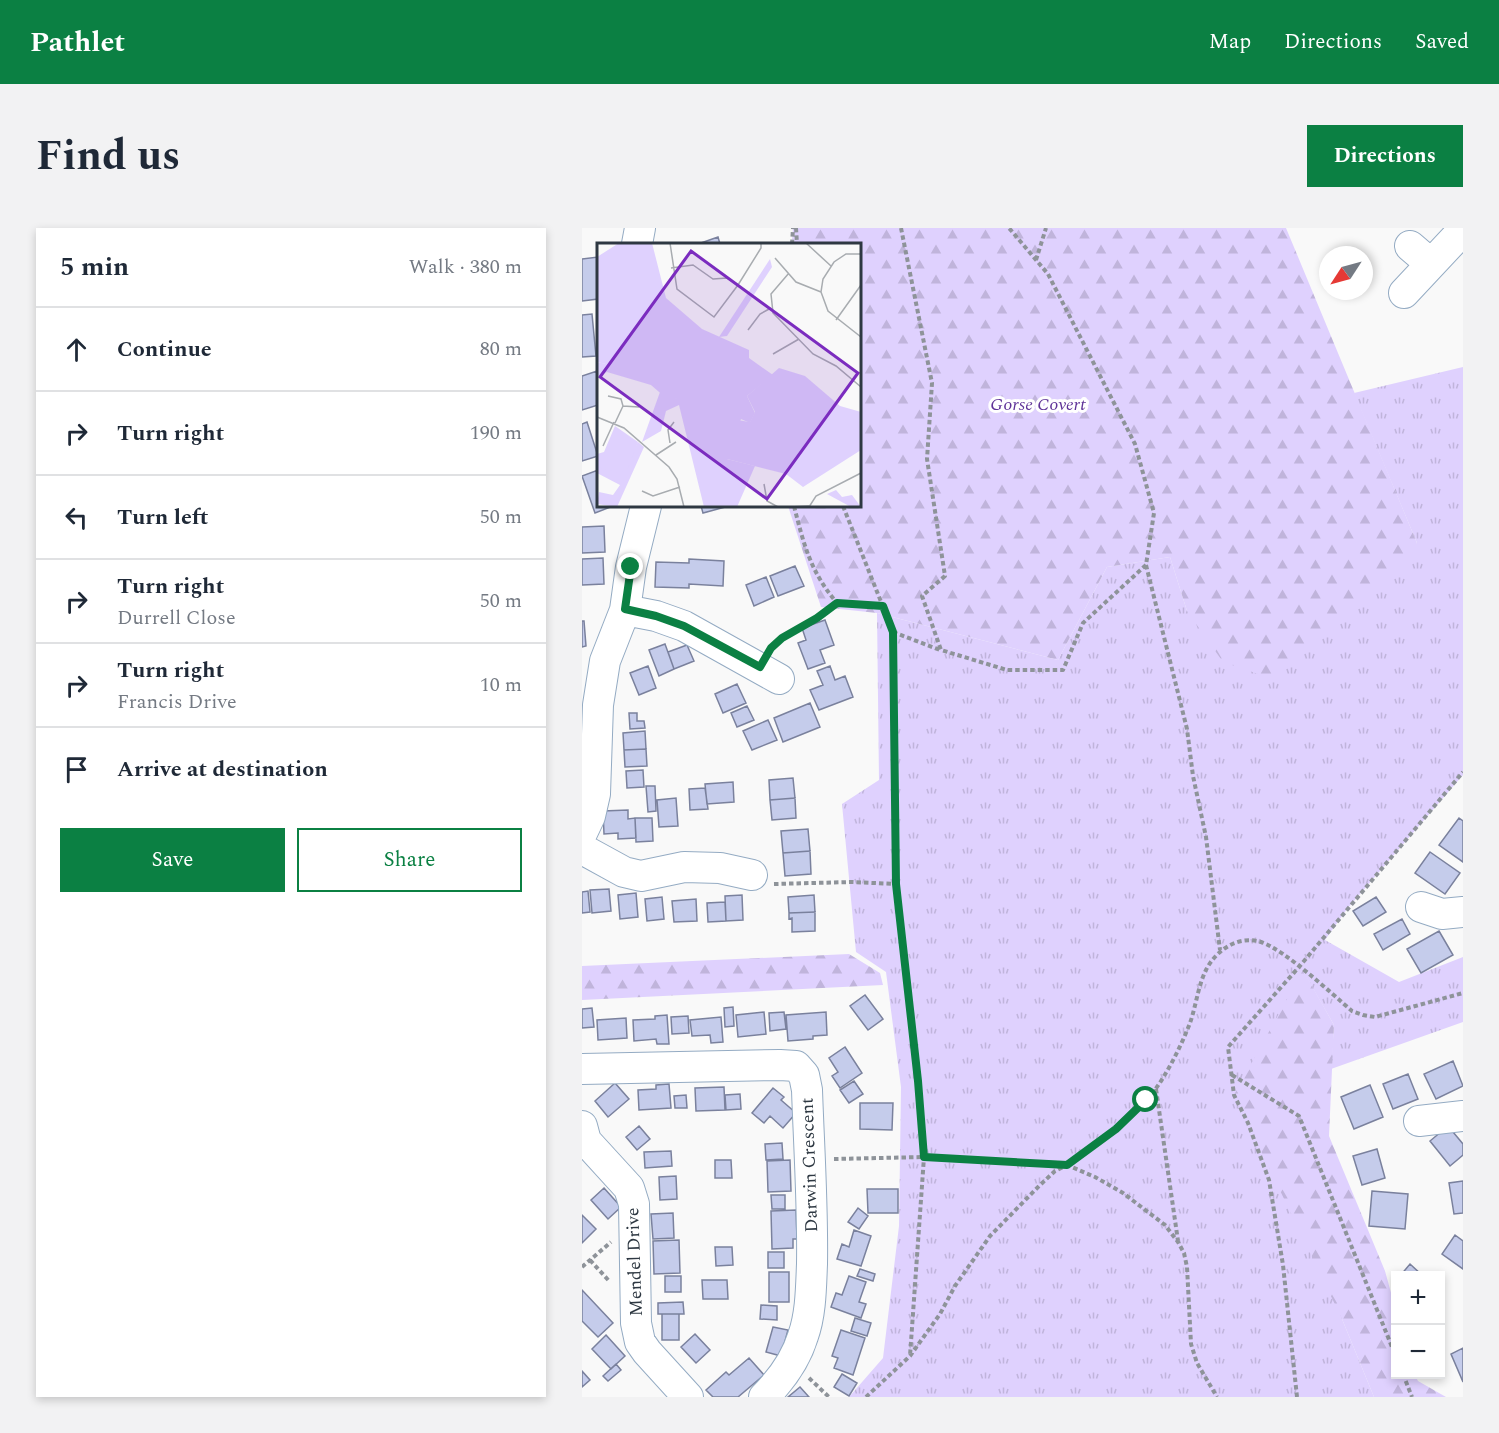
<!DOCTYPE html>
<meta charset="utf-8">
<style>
:root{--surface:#fff;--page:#f2f2f3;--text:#1f2937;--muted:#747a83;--line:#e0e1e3;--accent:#0b8043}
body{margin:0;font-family:Spectral,serif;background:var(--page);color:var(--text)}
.controls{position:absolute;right:18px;bottom:18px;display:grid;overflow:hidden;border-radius:0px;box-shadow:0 3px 9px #0003}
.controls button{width:54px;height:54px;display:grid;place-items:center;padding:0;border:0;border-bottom:2px solid var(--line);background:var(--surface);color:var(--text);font:30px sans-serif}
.compass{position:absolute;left:737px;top:18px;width:54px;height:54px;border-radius:50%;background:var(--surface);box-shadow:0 3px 9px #0003;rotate:234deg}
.stop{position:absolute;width:18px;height:18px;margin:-14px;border:4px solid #0b8043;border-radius:50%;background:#fff}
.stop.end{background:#0b8043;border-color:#fff;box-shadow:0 2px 6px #0008}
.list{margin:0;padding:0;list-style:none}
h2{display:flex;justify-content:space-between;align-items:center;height:78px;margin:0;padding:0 24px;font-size:26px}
h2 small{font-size:20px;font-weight:400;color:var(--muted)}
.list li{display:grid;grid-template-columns:39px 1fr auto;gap:18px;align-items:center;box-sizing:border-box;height:84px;padding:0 24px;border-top:2px solid var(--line)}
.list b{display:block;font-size:22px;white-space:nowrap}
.list p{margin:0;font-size:20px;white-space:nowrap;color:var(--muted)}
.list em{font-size:20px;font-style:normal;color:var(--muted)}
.actions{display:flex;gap:12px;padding:18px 24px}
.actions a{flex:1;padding:14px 0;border:2px solid var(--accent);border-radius:0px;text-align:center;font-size:21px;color:var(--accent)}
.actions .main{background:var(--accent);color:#fff}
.icon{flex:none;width:33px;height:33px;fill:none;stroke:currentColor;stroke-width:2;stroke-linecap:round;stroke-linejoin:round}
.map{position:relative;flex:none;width:881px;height:1169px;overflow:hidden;border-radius:0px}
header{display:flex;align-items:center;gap:36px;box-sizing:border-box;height:84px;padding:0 30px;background:var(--accent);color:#fff}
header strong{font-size:28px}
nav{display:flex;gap:33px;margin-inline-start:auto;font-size:21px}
.intro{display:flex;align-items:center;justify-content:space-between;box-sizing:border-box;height:144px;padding:0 36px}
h1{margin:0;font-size:42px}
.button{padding:15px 27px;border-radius:0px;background:var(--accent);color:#fff;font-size:21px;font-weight:700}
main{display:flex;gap:36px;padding:0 36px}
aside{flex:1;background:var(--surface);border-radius:0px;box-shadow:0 3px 9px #0003}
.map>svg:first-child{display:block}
.grass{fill:url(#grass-tufts)}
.forest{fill:url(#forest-firs)}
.building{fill:#c5cceb;stroke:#7a819d;stroke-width:1.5}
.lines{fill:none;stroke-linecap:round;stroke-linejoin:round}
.minor-casing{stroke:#94abc3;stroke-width:32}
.path{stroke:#8e9399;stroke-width:4;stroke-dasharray:4.5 3;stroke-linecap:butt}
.minor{stroke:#fff;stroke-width:30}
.route{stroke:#0b8043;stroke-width:8}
.labels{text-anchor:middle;stroke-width:6;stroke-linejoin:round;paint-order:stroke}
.park-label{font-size:18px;font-style:italic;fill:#5f3398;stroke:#fff}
.street-label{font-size:18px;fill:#2e3842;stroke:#fff}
.inset-road{fill:none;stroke:#a8acb0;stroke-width:1.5}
.view{fill:#7b2cbf;fill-opacity:0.15;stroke:#7b2cbf;stroke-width:3}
.inset-edge{fill:none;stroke:#2e3842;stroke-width:3}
</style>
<header>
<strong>Pathlet</strong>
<nav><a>Map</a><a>Directions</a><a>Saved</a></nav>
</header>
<div class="intro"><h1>Find us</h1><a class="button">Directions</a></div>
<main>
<aside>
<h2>5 min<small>Walk · 380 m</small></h2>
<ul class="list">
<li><svg class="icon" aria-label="ahead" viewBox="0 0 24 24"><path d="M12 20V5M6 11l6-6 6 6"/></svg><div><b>Continue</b></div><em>80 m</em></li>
<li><svg class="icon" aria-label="right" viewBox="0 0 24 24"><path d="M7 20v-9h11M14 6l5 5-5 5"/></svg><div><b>Turn right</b></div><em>190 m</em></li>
<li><svg class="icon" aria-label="left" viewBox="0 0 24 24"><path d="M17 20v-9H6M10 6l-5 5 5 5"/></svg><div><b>Turn left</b></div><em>50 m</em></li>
<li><svg class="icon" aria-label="right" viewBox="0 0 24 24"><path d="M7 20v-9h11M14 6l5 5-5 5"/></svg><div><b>Turn right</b><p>Durrell Close</p></div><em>50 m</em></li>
<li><svg class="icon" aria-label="right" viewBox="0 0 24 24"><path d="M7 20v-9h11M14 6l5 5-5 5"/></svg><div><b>Turn right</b><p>Francis Drive</p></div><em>10 m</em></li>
<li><svg class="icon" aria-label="arrive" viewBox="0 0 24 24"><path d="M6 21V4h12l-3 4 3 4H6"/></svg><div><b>Arrive at destination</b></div></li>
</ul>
<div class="actions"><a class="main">Save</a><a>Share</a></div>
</aside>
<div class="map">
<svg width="881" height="1169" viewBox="0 0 881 1169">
<defs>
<pattern id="grass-tufts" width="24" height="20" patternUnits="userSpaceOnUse" patternTransform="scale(1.5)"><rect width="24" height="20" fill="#dfd1fe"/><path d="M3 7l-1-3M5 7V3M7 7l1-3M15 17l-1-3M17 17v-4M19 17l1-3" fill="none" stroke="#c0b4db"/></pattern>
<pattern id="forest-firs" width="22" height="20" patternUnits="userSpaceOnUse" patternTransform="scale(1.5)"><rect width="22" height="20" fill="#dfd1fe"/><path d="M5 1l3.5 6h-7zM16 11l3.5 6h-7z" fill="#c0b4db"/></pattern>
</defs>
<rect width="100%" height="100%" fill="#f9f9f9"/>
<!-- grass -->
<path class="grass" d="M881 139V547L765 681 743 712 817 754 881 729V794L749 841 752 797 721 743 760 1091 792 1169H267L301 1130 317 998 319 859 304 744 274 724 260 576 297 552 295 385 476 432 525 339 588 329 605 383 835 315 772 165Z"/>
<!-- forest -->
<path class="forest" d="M211 0H704L835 315 688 450 641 434 605 383 588 329 525 339 476 432 295 385 239 379 206 278H278V16H210Z
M267 726 298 745 301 757 0 772V738Z
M721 742 752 797 747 908 803 1043 813 1079 814 1146 833 1147 836 1153 864 1169H792L760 1091 652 867Z"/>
<!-- building -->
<path class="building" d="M136 9 138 16H116Z
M16 29V71L0 73V31Z
M10 86 14 128 0 129V87Z
M15 143 16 177 0 182V148Z
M5 194 16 228 0 233V196Z
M16 242V278H31L13 285 0 248Z
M119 278H147L121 285Z
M22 298 23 324 0 325V299Z
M21 330 22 356 0 357V331Z
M107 331 142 333 141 358 107 356V360L73 359 74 334 107 335Z
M213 338 222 358 196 368 188 348Z
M184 349 192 369 172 378 164 357Z
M243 392 252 417 238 422 243 435 226 441 216 415 224 412 220 400Z
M0 393H2L4 418 0 419Z
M83 416 92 441 77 448 67 422Z
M105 417 112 433 92 441 86 424Z
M66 438 74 460 57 467 48 445Z
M248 438 253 452 263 448 271 469 237 482 228 462 241 457 235 443Z
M155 456 164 475 141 485 133 466Z
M228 475 238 499 201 514 192 490Z
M165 478 172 492 155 499 149 485Z
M47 485H55V493H62L63 500 48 501Z
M186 492 195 512 170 522 161 503Z
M63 503 64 521 42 522 41 505Z
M64 521 65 538 43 539 42 522Z
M61 542 62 559 45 560 44 543Z
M211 550 213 570 188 572 187 552Z
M151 554 152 574 125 576 123 556Z
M64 558H73L74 583 66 584Z
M123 560 126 581 108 582 107 561Z
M94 570 96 598 77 599 75 572Z
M213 570 214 590 190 592 188 572Z
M46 582V591L53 590 54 610 36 611V605L22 606 21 583Z
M53 590H70L71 613 54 614Z
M877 590 881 593V634L857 617Z
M226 601 228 623 201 625 199 603Z
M228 623 229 646 203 648 201 625Z
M848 624 878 645 863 666 833 645Z
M27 661 29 683 10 685 8 662Z
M6 663 8 684 0 685V664Z
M54 665 56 689 38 691 36 667Z
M160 667 161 692 144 693 143 668Z
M232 667 233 684 207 685 206 669Z
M80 669 82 691 65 693 63 671Z
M794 669 804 684 781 698 771 683Z
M114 671 115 693 92 694 90 673Z
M143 674 144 693 126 694 125 675Z
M233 684V703L210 704V690L207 691V685Z
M820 691 828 706 801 722 792 706Z
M857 703 871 727 839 745 825 721Z
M283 767 301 791 286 802 268 778Z
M151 779 152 798 143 799 142 780Z
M10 780 12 799 0 800V781Z
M182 784 184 806 156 809 154 787Z
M202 784 204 801 188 803 187 785Z
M244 784 245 807 231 808V811L206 813 204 787Z
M85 787 87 816H75L74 811 52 813 51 792 73 791V788Z
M106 788 107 805 90 806 89 789Z
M139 789 141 814 129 815 128 807 110 808 108 792Z
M44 790 45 810 16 812 15 792Z
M263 819 280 845 258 860 250 848 256 844 247 830Z
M871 833 881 858 854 871 842 846Z
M826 846 836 871 811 881 801 856Z
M272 853 281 866 267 875 258 862Z
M33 855 47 871 26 889 13 873Z
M87 856 89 880 57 882 56 862 74 861V857Z
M788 857 801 889 772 901 759 869Z
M142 859 143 882 114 883 113 860Z
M191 860 202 869 199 872 214 885 201 900 188 888 182 895 170 885Z
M158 866 159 881 144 882 143 867Z
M104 867 105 880H93L92 868Z
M278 875H311L310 902 278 901Z
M57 898 68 911 55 922 44 909Z
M866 898 881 916V927L868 938 848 913Z
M200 915 201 931 184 932 183 916Z
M795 921 803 950 780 957 771 928Z
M89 923 90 938 63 940 62 924Z
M133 932H149L150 950H133Z
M208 932 209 963 186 964 185 933Z
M94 948 95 971 78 972 77 949Z
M881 953V985L872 986 867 955Z
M22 960 39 979 26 991 9 972Z
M285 961H316V985H286Z
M790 963 826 966 823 1001 787 998Z
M189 967H203V981H190Z
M276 980 286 988 277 1001 266 994Z
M214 982 215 1011H211V1020L190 1021 189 983Z
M91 985 92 1010 71 1011 69 986Z
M0 987 14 1001 0 1015Z
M272 1002 289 1008 279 1038 255 1031 260 1016 267 1019Z
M873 1007 881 1013V1041L860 1026Z
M97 1012 98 1045 72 1046 71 1013Z
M133 1019H150L151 1037 134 1038Z
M186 1024H202V1040H186Z
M828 1036 841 1048H818Z
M278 1041 293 1046 291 1053 275 1048Z
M187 1044H207V1074H187Z
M83 1048H99V1064H83Z
M267 1048 284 1054 277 1074 284 1076 279 1090 249 1079 254 1065 260 1067Z
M120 1052H145L146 1071H121Z
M0 1062 31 1095 16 1109 0 1093Z
M101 1074 102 1086H76V1075Z
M179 1077 195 1078V1092L178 1091Z
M80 1086H97V1112H80Z
M273 1090 289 1095 285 1108 269 1103Z
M191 1099 206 1102 199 1128 184 1124Z
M259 1102 283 1110 271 1147 252 1140 256 1130 250 1128Z
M113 1106 128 1122 114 1135 99 1119Z
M24 1107 43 1128 29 1141 10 1121Z
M881 1120V1154L869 1126Z
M167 1130 182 1147 156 1169H131L124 1162 144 1144 147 1147Z
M34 1136 39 1142 26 1153 21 1148Z
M0 1143 8 1152 0 1159Z
M260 1146 275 1155 267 1168 252 1159Z
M218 1159 227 1169H206Z"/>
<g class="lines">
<defs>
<path id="minor" d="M55 16 58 0
M828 18 849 36
M822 65 881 2
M43 382 74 388 102 398 197 451
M0 605 8 588 13 566 16 477 23 433 43 382 49 339 64 278
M0 621 42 644 59 648 102 639 138 640 170 647
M839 679 860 686 881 684
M0 841 198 837 214 838 222 847 225 862C227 920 231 978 230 1036 229 1059 229 1086 221 1108 214 1131 199 1152 182 1169
M837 893 881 888
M0 898 4 913 47 960 52 976 54 1095 58 1114 65 1124 106 1169"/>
</defs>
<!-- minor casing -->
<use href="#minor" class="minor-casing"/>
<!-- path -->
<path class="path" d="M214 0 215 16
M319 0 350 155 345 231 363 348 340 368 359 422 425 442H481L501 395 564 337 572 285 553 216 466 46 427 0
M210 16 211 0
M454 32 464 0
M212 278C222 317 228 343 255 375L301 378
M261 278 311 404 314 656 336 853 342 929 328 1128
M564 337 605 501 611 548 624 609 638 722
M311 404 358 422
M189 420C209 402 233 391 255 375
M192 656 270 654 314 656
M650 847 717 888 814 1129
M574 861 596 1013
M252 931 342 929 485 937 513 949 541 965 583 997 596 1014 602 1025 605 1039 609 1116 615 1135 635 1169
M8 1032 28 1054
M0 1039 29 1014
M821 1146 830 1169
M227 1150 247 1169
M284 1169 328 1128 358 1086 373 1058 408 1008 457 958 473 943 485 937C519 910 560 887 582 848 592 832 601 813 608 795 614 778 616 758 624 742 634 722 656 707 679 714 703 722 749 765 770 783L781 787 793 789 881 765
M715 1169 701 1037 687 952 666 895 652 867 646 819 717 739 881 544"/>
<!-- minor -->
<use href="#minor" class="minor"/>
</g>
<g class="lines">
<!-- route -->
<path class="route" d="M49 339 43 381 74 388 102 398 178 439 189 420 200 410 235 390 255 375 301 378 311 404 314 656 336 853 342 929 485 937 534 901 564 872"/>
</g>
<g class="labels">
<!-- park labels -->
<g class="park-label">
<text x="456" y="182">Gorse Covert</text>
</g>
<!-- street labels -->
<g class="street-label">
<text transform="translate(227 937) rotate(-92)" y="6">Darwin Crescent</text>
<text transform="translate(52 1034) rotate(-92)" y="6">Mendel Drive</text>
</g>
</g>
<!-- overview -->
<g transform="translate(15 15)">
<rect width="264" height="264" fill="#f9f9f9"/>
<path d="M22 0H55L69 55 105 86 152 107V115L176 132 150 153 158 170 153 180 144 176 130 216 158 223 140 264H107L82 162 69 168 64 188 45 199 63 149 80 156 26 125 0 119V14ZM41 199 47 204 20 264 0 261 2 249 16 252 23 242 0 230V224L36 208ZM239 247 245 254 255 252 264 264H254L230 251Z" fill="#dfd1fe"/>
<path d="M173 16 175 24 130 93 122 94ZM0 119 70 133 80 156 69 155 54 142 10 129 0 134ZM182 125 208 133 243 163 264 169V207L206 244 189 231 130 216 126 181 133 176 153 179 158 169 150 153ZM18 183 41 199 31 225 22 230 0 224V211L7 209Z" fill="#dfd1fe"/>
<path class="inset-road" d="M73 0 80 46 117 74 141 42 164 5V0M209 0 234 23M264 11H249L237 19 226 36 224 49 231 68 264 94M178 15 199 39 224 49M74 25 96 22 116 36 130 35 141 42M192 30 174 51 176 70 216 111 239 123 264 144M239 77 264 42M151 87 163 71 174 65M176 111 202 96M11 153 24 156 26 163 42 164M0 174 27 185 72 224 80 236 87 264M18 180 26 163M73 200 71 187 77 179M6 203 17 179M59 212 79 199M167 241 170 258 181 264M45 248 56 253 83 244M192 264 212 263M212 264 219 253 264 230"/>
<path class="view" d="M94 8 261 130 170 256 3 134Z"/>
<rect width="264" height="264" class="inset-edge"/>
</g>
</svg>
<div class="controls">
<button>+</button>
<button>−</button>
</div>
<svg class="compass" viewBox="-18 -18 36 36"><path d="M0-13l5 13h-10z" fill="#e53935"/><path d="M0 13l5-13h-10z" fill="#747a83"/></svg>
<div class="stop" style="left:564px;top:872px"></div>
<div class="stop end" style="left:49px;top:339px"></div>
</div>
</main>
